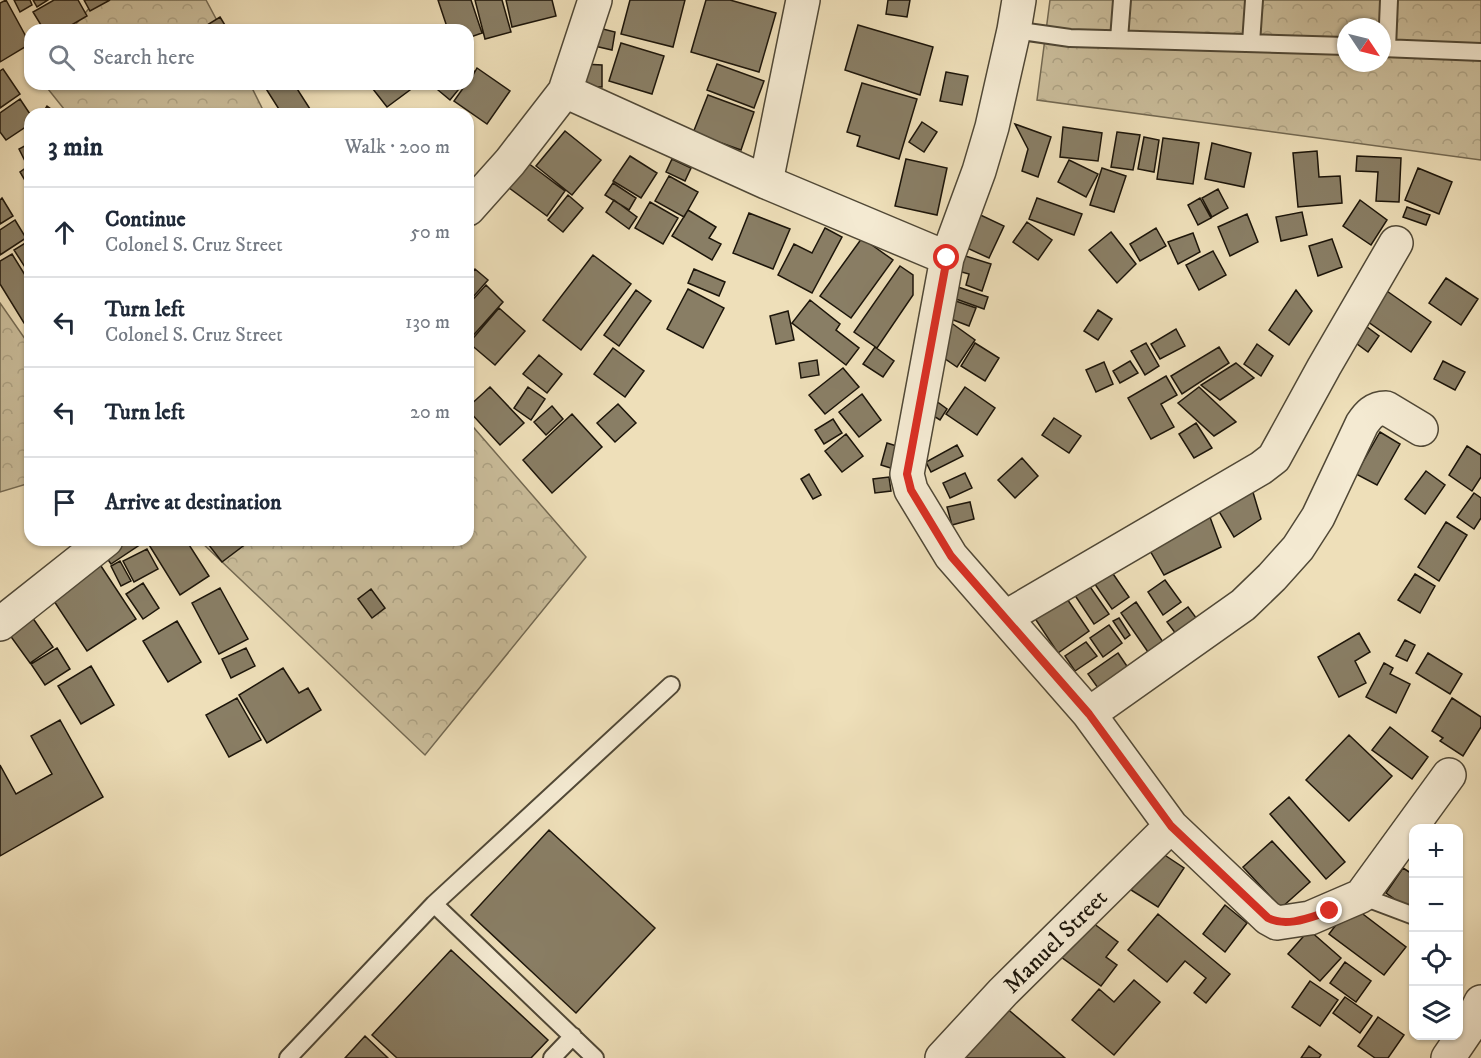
<!DOCTYPE html>
<meta charset="utf-8">
<style>
:root{--surface:#fff;--page:#f6f6f7;--text:#1f2937;--muted:#747a83;--line:#e0e1e3}
body{margin:0;font-family:"IM FELL DW Pica",serif;background:var(--page);color:var(--text)}
.controls{position:absolute;right:18px;bottom:18px;display:grid;overflow:hidden;border-radius:12px;box-shadow:0 2px 4px #0004}
.controls button{width:54px;height:54px;display:grid;place-items:center;padding:0;border:0;border-bottom:2px solid var(--line);background:var(--surface);color:var(--text);font:30px sans-serif}
.compass{position:absolute;left:1337px;top:18px;width:54px;height:54px;border-radius:50%;background:var(--surface);box-shadow:0 2px 4px #0004;rotate:125deg}
.stop{position:absolute;width:18px;height:18px;margin:-14px;border:4px solid #d93025;border-radius:50%;background:#fff}
.stop.end{background:#d93025;border-color:#fff;box-shadow:0 2px 6px #0008}
.list{margin:0;padding:0;list-style:none}
h2{display:flex;justify-content:space-between;align-items:center;height:78px;margin:0;padding:0 24px;font-size:26px}
h2 small{font-size:20px;font-weight:400;color:var(--muted)}
.list li{display:grid;grid-template-columns:39px 1fr auto;gap:18px;align-items:center;box-sizing:border-box;height:90px;padding:0 24px;border-top:2px solid var(--line)}
.list b{display:block;font-size:22px;white-space:nowrap}
.list p{margin:0;font-size:20px;white-space:nowrap;color:var(--muted)}
.list em{font-size:20px;font-style:normal;color:var(--muted)}
.icon{flex:none;width:33px;height:33px;fill:none;stroke:currentColor;stroke-width:2;stroke-linecap:round;stroke-linejoin:round}
.map{position:relative;flex:none;width:1481px;height:1058px;overflow:hidden}
.search{position:absolute;background:var(--surface);box-shadow:0 2px 4px #0004;left:24px;top:24px;width:450px;height:66px;display:flex;align-items:center;gap:15px;box-sizing:border-box;padding:0 21px;border-radius:18px;color:var(--muted);font-size:22px}
.panel{position:absolute;background:var(--surface);box-shadow:0 2px 4px #0004;left:24px;top:108px;width:450px;height:438px;border-radius:18px}
.map>svg:first-child{display:block}
.forest{fill:url(#forest-crowns);stroke:#736952;stroke-width:1.5;fill-rule:evenodd}
.building{fill:#897e65;stroke:#1c150a;stroke-width:1.5}
.lines{fill:none;stroke-linecap:round;stroke-linejoin:round}
.lane-casing{stroke:#504836;stroke-width:20}
.street-casing{stroke:#504836;stroke-width:36}
.lane{stroke:#f4ead2;stroke-width:16}
.street{stroke:#f4ead2;stroke-width:33}
.route{stroke:#d93025;stroke-width:8}
.labels{text-anchor:middle;stroke-width:4.5;stroke-linejoin:round;paint-order:stroke}
.street-label{font-size:24px;fill:#1c150a;stroke:#f4ead2}
</style>
<div class="map">
<svg width="1481" height="1058" viewBox="0 0 1481 1058">
<defs>
<pattern id="forest-crowns" width="20" height="18" patternUnits="userSpaceOnUse" patternTransform="scale(1.5)"><rect width="20" height="18" fill="#cabd9b"/><path d="M2 6a3 3 0 1 1 6 0M12 15a3 3 0 1 1 6 0" fill="none" stroke="#ada284"/></pattern>
</defs>
<rect width="100%" height="100%" fill="#eedfb9"/>
<filter id="stains"><feTurbulence type="fractalNoise" baseFrequency=".00333" numOctaves="4"/><feColorMatrix values="0 0 0 0 .2 0 0 0 0 .09 0 0 0 0 .02 0 0 0 .5 -.17"/></filter>
<radialGradient id="worn" r=".72"><stop offset=".6" stop-color="#630" stop-opacity="0"/><stop offset="1" stop-color="#630" stop-opacity=".3"/></radialGradient>
<!-- forest -->
<path class="forest" d="M96 0H206L222 30H71Z
M1050 0H1481V160L1037 100ZM1346 27H1382V63H1346Z
M44 84H250L265 114H68Z
M0 303 30 346V483L0 492Z
M468 421 586 557 425 755 199 540H468Z"/>
<!-- building -->
<path class="building" d="M6 0 30 44 0 62V3Z
M14 0H30L32 5 20 12Z
M33 0H48L37 7Z
M54 0H78L87 16 63 30H44L33 12Z
M84 0H110L90 11Z
M438 0H471L482 33 468 38V30H448Z
M475 0H502L511 32 485 39Z
M506 0H552L556 16 512 27Z
M630 0H685L673 47 621 34Z
M706 0H730L776 13 759 72 691 52Z
M888 0H910L907 17 886 14Z
M220 17 228 30H199Z
M858 25 933 47 920 95 845 70Z
M595 27 615 32 612 50 590 45Z
M621 43 664 56 652 94 609 81Z
M583 64 602 65V87L582 86Z
M717 64 764 81 754 108 707 90Z
M468 66 474 71 468 78Z
M477 68 510 91 487 124 454 101 466 84H468Z
M3 69 20 94 0 108V71Z
M946 72 968 76 962 105 940 101Z
M862 83 917 99 899 159 857 146 860 136 847 132Z
M263 84H294L310 109 301 114H282Z
M369 84H418L387 107Z
M432 84H463L450 100 432 85Z
M708 95 754 112 741 150 693 133Z
M20 99 30 114V124L6 140 0 132V113Z
M47 106 58 114H42Z
M922 122 937 132 924 152 909 142Z
M1015 124 1051 137 1038 177 1022 171 1028 149Z
M1063 127 1102 133 1098 161 1060 157Z
M565 131 601 160 572 195 536 166Z
M1117 132 1140 135 1133 170 1111 167Z
M1144 137 1159 140 1154 172 1138 169Z
M1163 138 1199 143 1193 184 1157 179Z
M30 143V161L26 163 19 149Z
M1212 143 1251 153 1244 187 1205 179Z
M1317 151 1319 177 1340 176 1342 203 1298 207 1293 153Z
M630 156 657 173 641 198 613 181Z
M1357 156 1401 158 1399 202 1376 201 1378 172 1356 171Z
M520 157 565 191 547 216 501 182Z
M672 159 691 168 685 181 666 172Z
M906 159 947 168 937 215 895 206Z
M1069 160 1098 174 1086 197 1058 182Z
M30 165V189L20 172Z
M1102 168 1126 176 1114 212 1090 205Z
M1418 168 1452 182 1439 214 1405 200Z
M669 176 698 192 684 217 655 201Z
M613 183 636 198 629 210 605 195Z
M1218 189 1228 208 1212 217 1202 198Z
M568 195 583 208 563 232 548 220Z
M2 198 13 216 0 224V200Z
M1037 198 1082 214 1074 235 1029 219Z
M1200 198 1211 218 1198 225 1188 205Z
M614 200 637 217 629 229 606 212Z
M1360 200 1387 220 1371 245 1343 226Z
M650 202 678 218 663 244 635 228Z
M1407 207 1430 215 1426 225 1403 217Z
M688 210 716 227 709 238 721 244 712 260 672 236Z
M972 211 1004 226 989 258 956 243Z
M1302 212 1307 235 1281 241 1276 217Z
M749 213 790 229 773 269 733 253Z
M1247 214 1258 242 1230 256 1218 227Z
M15 220 26 238 0 255V230Z
M1027 222 1052 240 1038 260 1013 242Z
M825 228 842 237 812 293 778 275 794 244 812 253Z
M1156 228 1166 246 1140 261 1130 244Z
M1111 232 1136 264 1117 283 1089 250Z
M1193 233 1200 252 1178 264 1168 242Z
M862 238 893 260 851 318 820 296Z
M1332 239 1342 267 1318 276 1309 246Z
M30 240V275L14 250Z
M1213 251 1226 275 1199 290 1186 265Z
M956 253 991 264 982 291 966 285 969 274 951 269Z
M12 254 30 283V319L24 323 0 284V261Z
M593 255 631 284 581 350 543 320Z
M900 266 913 275V295L877 348 854 332Z
M475 269 488 280 473 297 468 292V278Z
M694 269 725 282 719 296 688 283Z
M1446 278 1478 299 1461 325 1429 303Z
M946 283 988 297 984 309 942 294Z
M486 285 503 302 470 339 468 337V305Z
M688 289 724 308 703 348 667 329Z
M1384 289 1431 322 1411 352 1364 319Z
M636 290 651 301 619 346 604 335Z
M1296 290 1312 311 1289 345 1269 330Z
M944 297 976 308 969 326 938 314Z
M810 300 840 324 836 330 859 348 846 365 792 323Z
M499 308 525 331 495 365 469 343Z
M1098 310 1112 319 1098 340 1084 331Z
M788 311 794 340 776 344 770 316Z
M1359 321 1379 336 1368 352 1349 338Z
M950 322 975 340 957 367 941 356 948 344 939 339Z
M1176 329 1185 346 1160 359 1151 344Z
M975 343 999 358 985 381 961 366Z
M1146 343 1159 366 1145 375 1131 351Z
M1257 344 1273 356 1261 376 1244 364Z
M875 347 894 361 883 377 863 364Z
M1219 347 1229 363 1182 394 1171 376Z
M613 348 644 371 625 397 594 374Z
M539 355 562 374 547 393 523 374Z
M817 360 819 375 801 378 799 363Z
M1130 361 1138 373 1120 383 1113 371Z
M1443 361 1465 372 1455 390 1434 379Z
M1104 362 1113 384 1096 392 1086 370Z
M1236 363 1254 378 1220 400 1201 385Z
M843 368 859 387 825 414 809 395Z
M1166 376 1177 395 1161 404 1174 427 1151 439 1128 398Z
M490 387 524 423 500 445 468 410V407Z
M528 387 545 399 531 420 514 408Z
M965 387 995 408 977 435 946 414Z
M1199 387 1236 422 1214 436 1178 403Z
M862 394 881 420 859 437 839 412Z
M932 398 947 409 940 420 924 410Z
M618 404 636 423 615 442 597 423Z
M552 406 563 419 546 435 534 422Z
M572 414 602 447 552 493 523 460Z
M1054 418 1081 436 1069 453 1042 435Z
M833 419 842 433 824 444 815 430Z
M1196 423 1212 448 1194 458 1179 434Z
M1380 432 1400 444 1377 485 1356 474Z
M846 434 863 456 842 472 825 451Z
M887 443 903 448 897 470 881 465Z
M957 445 963 456 931 472 926 462Z
M1467 446 1481 455V477L1472 491 1449 475Z
M1022 458 1038 476 1015 498 998 480Z
M1426 471 1445 485 1425 514 1405 499Z
M965 473 972 488 950 498 943 483Z
M809 474 821 495 813 499 801 479Z
M889 477 891 491 875 493 873 479Z
M1252 489 1261 519 1234 537 1217 508Z
M1474 493 1481 498V518L1474 529 1457 517Z
M970 502 974 519 952 525 947 507Z
M1207 509 1221 547 1164 575 1145 542Z
M1446 522 1467 535 1439 581 1418 567Z
M109 540H138L141 544 111 564 99 547Z
M146 540H186L209 576 180 595Z
M205 540H251L222 562Z
M147 549 158 569 134 582 123 561Z
M97 560 136 619 87 651 48 592Z
M120 561 131 581 121 586 111 566Z
M1109 568 1129 597 1112 609 1092 580Z
M1415 574 1435 586 1420 613 1398 600Z
M1165 580 1181 602 1163 615 1148 592Z
M1086 581 1109 614 1094 624 1072 591Z
M143 583 159 608 143 619 126 594Z
M220 588 248 639 219 654 192 603Z
M371 589 385 608 372 618 358 599Z
M1063 593 1089 631 1058 653 1032 614Z
M1136 602 1163 642 1148 652 1121 613Z
M1188 607 1197 619 1176 634 1167 622Z
M32 617 53 647 30 663 9 634Z
M1119 618 1130 635 1125 639 1113 621Z
M177 621 201 662 168 682 143 641Z
M1109 625 1122 643 1103 657 1090 638Z
M1359 633 1370 652 1355 661 1366 683 1339 697 1318 657Z
M1405 640 1415 645 1407 661 1396 656Z
M1086 642 1097 656 1075 671 1065 656Z
M57 648 70 669 45 685 31 664Z
M246 648 255 666 231 678 222 659Z
M1118 653 1133 675 1103 695 1088 674Z
M1428 653 1462 674 1450 694 1416 673Z
M1384 663 1393 668 1390 674 1410 684 1396 713 1366 697Z
M91 666 114 705 81 724 58 686Z
M283 668 299 693 308 688 321 710 267 743 239 695Z
M237 698 261 740 229 757 206 715Z
M1452 698 1481 717V727L1463 756 1440 741 1443 738 1432 731Z
M60 720 103 797 0 856V765L16 794 52 774 31 736Z
M1390 727 1428 757 1412 779 1372 750Z
M1349 735 1392 776 1349 821 1306 780Z
M1289 797 1345 862 1326 879 1270 814Z
M549 830 655 928 576 1013 471 915Z
M1272 841 1310 882 1281 908 1243 867Z
M1157 850 1184 868 1158 907 1131 890Z
M1403 868 1414 875 1413 912 1386 893Z
M1225 905 1247 923 1225 952 1203 934Z
M1351 905 1406 947 1384 975 1329 934Z
M1158 914 1230 974 1206 1003 1194 993 1206 978 1185 961 1167 982 1128 950Z
M1085 917 1118 942 1106 957 1117 965 1101 986 1057 954Z
M1309 930 1341 958 1320 981 1288 954Z
M451 950 548 1040 531 1058H397L372 1035Z
M1345 962 1371 981 1356 1002 1330 983Z
M1134 980 1160 1002 1114 1055 1072 1020 1099 989 1114 1002Z
M1310 981 1338 1000 1320 1026 1292 1007Z
M1345 997 1372 1016 1360 1033 1333 1013Z
M1004 1006 1065 1058H960Z
M1378 1017 1404 1035 1388 1058H1375L1358 1046Z
M365 1036 388 1058H345Z
M1309 1046 1321 1055 1319 1058H1301Z"/>
<g class="lines">
<defs>
<path id="lane" d="M1014 30 1070 38 1346 46
M1119 39 1122 0
M1251 43 1254 0
M1382 48 1481 52
M1387 48 1389 0
M1361 896 1414 916
M434 904 595 1058
M288 1058 434 904 671 685
M552 1058 573 1036"/>
<path id="street" d="M1019 0 1014 30 992 127 979 171 947 258 907 474 911 490 951 556 1089 714 1171 826 1268 918 1277 923 1310 918 1361 896 1449 775
M565 91 766 182 947 258
M766 182 803 0
M468 209 510 162 565 91 595 0
M1006 617 1261 468 1274 458 1324 367 1396 243
M0 624 106 540
M1089 714 1243 605 1272 577 1298 548 1318 517 1362 424C1368 415 1374 408 1386 408L1421 429
M942 1058 1003 992 1171 826
M1448 1058 1469 1027 1481 1002"/>
</defs>
<!-- lane casing -->
<use href="#lane" class="lane-casing"/>
<!-- street casing -->
<use href="#street" class="street-casing"/>
<!-- lane -->
<use href="#lane" class="lane"/>
<!-- street -->
<use href="#street" class="street"/>
</g>
<g class="lines">
<!-- route -->
<path class="route" d="M947 258 907 474 911 490 951 556 1089 714 1171 826 1268 918C1287 928 1311 917 1330 911"/>
</g>
<g class="labels">
<!-- street labels -->
<g class="street-label">
<text transform="translate(1055 941) rotate(-45)" y="8">Manuel Street</text>
</g>
</g>
<rect width="100%" height="100%" filter="url(#stains)"/>
<rect width="100%" height="100%" fill="url(#worn)"/>
</svg>
<div class="controls">
<button>+</button>
<button>−</button>
<button><svg class="icon" aria-label="locate" viewBox="0 0 24 24"><circle cx="12" cy="12" r="6"/><path d="M12 2v4M12 18v4M2 12h4M18 12h4"/></svg></button>
<button><svg class="icon" aria-label="layers" viewBox="0 0 24 24"><path d="M12 4l9 5-9 5-9-5zM3 14l9 5 9-5"/></svg></button>
</div>
<svg class="compass" viewBox="-18 -18 36 36"><path d="M0-13l5 13h-10z" fill="#e53935"/><path d="M0 13l5-13h-10z" fill="#747a83"/></svg>
<div class="stop" style="left:947px;top:258px"></div>
<div class="stop end" style="left:1330px;top:911px"></div>
<div class="search"><svg class="icon" aria-label="search" viewBox="0 0 24 24"><circle cx="10" cy="10" r="6"/><path d="M15 15l6 6"/></svg>Search here</div>
<section class="panel">
<h2>3 min<small>Walk · 200 m</small></h2>
<ul class="list">
<li><svg class="icon" aria-label="ahead" viewBox="0 0 24 24"><path d="M12 20V5M6 11l6-6 6 6"/></svg><div><b>Continue</b><p>Colonel S. Cruz Street</p></div><em>50 m</em></li>
<li><svg class="icon" aria-label="left" viewBox="0 0 24 24"><path d="M17 20v-9H6M10 6l-5 5 5 5"/></svg><div><b>Turn left</b><p>Colonel S. Cruz Street</p></div><em>130 m</em></li>
<li><svg class="icon" aria-label="left" viewBox="0 0 24 24"><path d="M17 20v-9H6M10 6l-5 5 5 5"/></svg><div><b>Turn left</b></div><em>20 m</em></li>
<li><svg class="icon" aria-label="arrive" viewBox="0 0 24 24"><path d="M6 21V4h12l-3 4 3 4H6"/></svg><div><b>Arrive at destination</b></div></li>
</ul>
</section>
</div>
